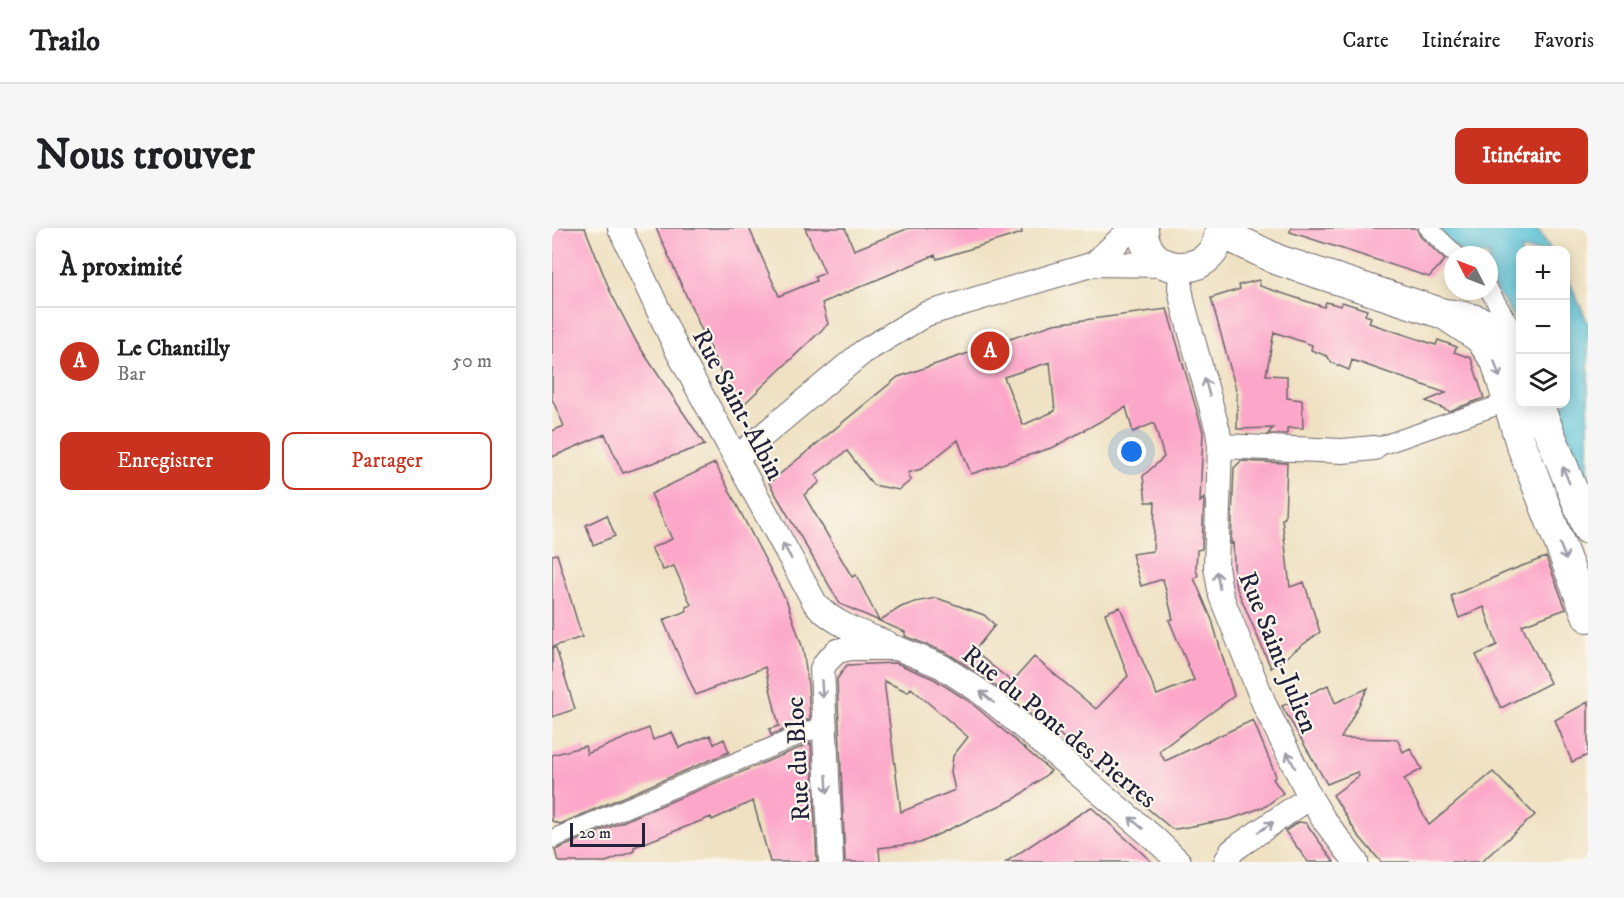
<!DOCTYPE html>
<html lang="fr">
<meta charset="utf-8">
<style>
:root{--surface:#fff;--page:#f6f6f6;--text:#202124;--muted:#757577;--line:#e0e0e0;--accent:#c8321e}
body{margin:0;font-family:"IM FELL DW Pica",serif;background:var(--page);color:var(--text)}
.controls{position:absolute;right:18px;top:18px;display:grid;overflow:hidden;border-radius:12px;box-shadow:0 3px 15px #0003}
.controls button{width:54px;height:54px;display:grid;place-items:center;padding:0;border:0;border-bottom:2px solid var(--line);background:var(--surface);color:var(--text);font:30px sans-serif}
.compass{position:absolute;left:892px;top:18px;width:54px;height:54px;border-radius:50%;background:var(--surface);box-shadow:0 3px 15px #0003;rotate:312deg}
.scale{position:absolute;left:18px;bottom:15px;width:75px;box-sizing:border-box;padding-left:6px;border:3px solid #22223b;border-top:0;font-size:16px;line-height:21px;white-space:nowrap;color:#22223b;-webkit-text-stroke:4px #fbf7ec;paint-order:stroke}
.you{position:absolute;left:580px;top:224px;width:21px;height:21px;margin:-15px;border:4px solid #fff;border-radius:50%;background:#1a73e8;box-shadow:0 0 0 9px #1a73e833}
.badge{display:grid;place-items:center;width:39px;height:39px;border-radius:50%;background:var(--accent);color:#fff;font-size:20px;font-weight:700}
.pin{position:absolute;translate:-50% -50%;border:3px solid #fff;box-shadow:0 2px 6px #0006}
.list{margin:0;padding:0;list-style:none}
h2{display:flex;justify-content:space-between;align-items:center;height:78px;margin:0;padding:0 24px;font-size:26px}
h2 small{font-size:20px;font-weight:400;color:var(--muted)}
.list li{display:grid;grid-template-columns:39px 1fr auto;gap:18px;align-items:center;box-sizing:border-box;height:108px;padding:0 24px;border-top:2px solid var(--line)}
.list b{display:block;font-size:22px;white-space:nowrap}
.list p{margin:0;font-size:20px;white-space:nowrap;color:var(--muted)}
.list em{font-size:20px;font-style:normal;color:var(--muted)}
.actions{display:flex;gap:12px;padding:18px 24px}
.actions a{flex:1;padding:14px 0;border:2px solid var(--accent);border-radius:12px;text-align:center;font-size:21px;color:var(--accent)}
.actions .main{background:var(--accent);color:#fff}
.icon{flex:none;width:33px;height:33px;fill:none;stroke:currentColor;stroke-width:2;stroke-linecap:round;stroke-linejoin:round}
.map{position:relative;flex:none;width:1036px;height:634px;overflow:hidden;border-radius:12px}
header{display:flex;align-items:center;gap:36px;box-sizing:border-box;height:84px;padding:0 30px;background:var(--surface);border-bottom:2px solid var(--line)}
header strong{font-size:28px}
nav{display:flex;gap:33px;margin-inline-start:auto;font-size:21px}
.intro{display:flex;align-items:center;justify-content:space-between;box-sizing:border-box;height:144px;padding:0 36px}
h1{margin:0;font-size:42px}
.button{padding:15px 27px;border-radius:12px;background:var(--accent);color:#fff;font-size:21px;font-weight:700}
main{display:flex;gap:36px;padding:0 36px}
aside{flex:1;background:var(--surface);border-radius:12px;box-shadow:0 3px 15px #0003}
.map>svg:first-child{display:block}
.water{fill:#5bc2d8;stroke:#3e728a;stroke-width:1.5}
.building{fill:#fca7c9;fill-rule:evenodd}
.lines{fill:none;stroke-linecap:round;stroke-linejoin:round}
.pedestrian-casing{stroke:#6a656a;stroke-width:20}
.minor-casing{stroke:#6a656a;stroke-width:26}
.tertiary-casing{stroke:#6a656a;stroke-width:32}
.pedestrian{stroke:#fff;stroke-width:18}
.minor{stroke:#fff;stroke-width:24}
.tertiary{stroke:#fff;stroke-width:30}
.oneway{stroke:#9c9ca7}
.labels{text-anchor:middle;stroke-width:4.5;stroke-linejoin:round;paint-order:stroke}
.street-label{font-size:26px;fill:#22223b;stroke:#fbf7ec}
</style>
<header>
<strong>Trailo</strong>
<nav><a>Carte</a><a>Itinéraire</a><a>Favoris</a></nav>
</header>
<div class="intro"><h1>Nous trouver</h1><a class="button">Itinéraire</a></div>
<main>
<aside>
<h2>À proximité<small></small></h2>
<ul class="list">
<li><span class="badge">A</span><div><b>Le Chantilly</b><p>Bar</p></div><em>50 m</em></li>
</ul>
<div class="actions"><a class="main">Enregistrer</a><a>Partager</a></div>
</aside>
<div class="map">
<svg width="1036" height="634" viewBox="0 0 1036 634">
<rect width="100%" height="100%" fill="#fbf7ec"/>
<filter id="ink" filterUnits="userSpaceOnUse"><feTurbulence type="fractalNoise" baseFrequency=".0167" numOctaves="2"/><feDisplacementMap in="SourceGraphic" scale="12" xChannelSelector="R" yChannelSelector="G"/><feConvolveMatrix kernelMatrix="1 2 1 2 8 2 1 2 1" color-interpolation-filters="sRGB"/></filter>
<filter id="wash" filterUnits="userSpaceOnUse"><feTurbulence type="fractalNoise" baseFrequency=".008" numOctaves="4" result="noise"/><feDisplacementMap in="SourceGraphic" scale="24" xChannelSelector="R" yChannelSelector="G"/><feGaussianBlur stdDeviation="1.35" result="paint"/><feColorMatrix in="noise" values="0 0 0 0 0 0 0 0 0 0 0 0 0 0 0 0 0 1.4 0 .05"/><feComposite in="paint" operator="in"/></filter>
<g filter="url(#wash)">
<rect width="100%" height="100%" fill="#efe1c2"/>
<!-- water -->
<path class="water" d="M883 0H985L999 22H969L968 98 937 51V27H912Z
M1014 46 1036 96V253L1003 176H1014Z"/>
<g id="blocks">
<!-- building -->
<path class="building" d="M0 0H33L58 63 85 115 153 217 71 245 53 206 0 229V203L12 198 0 171Z
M104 0H197L227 68 264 53 263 49 273 45 253 0H293L302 22 357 0H469L470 5 385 31 383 27 270 75 276 96 192 176 182 174Z
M739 0H863L865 1 868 8 893 32 877 49 738 4Z
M707 52 708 58 772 79 774 74 789 78 790 74 815 82 813 87 819 89 817 95 884 117 886 112 905 119 902 124 919 130 932 170 897 183 874 173 894 165 800 132 797 142 780 135 775 128 759 122 760 117 722 104 714 147 735 148V170L750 172 751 200H735V206H716L721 200 685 201V165L659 70 688 61 687 57Z
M615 81 651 204 648 274 652 270 650 321 645 322 644 341 646 348 642 350 660 392 682 468 607 523 613 533 701 492 724 548 721 551 731 565 714 578 679 591 624 601H620L506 505 504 508 434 450 395 425 353 408V404L288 376 217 255 346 149 502 96ZM498 134 503 183 471 197 452 149ZM574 179 581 204 602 195 612 229 591 248 594 274H603L601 323 580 326 589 358 611 351 621 391 617 392 642 452 605 467 568 379 553 385 576 448 544 481 482 429 460 454 422 423 443 397 432 387 385 370 363 374 349 379 327 393 304 347 300 349 252 267 268 254 263 247 295 223 321 257 347 262 359 252 356 245 369 241 406 212 419 246 502 219Z
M689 233 735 235 733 290 730 291 738 359 752 354 768 404 719 440 683 356 681 315 679 316 682 240Z
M163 235 235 374 251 421 256 457 258 491 219 507 217 501 227 498 213 439 144 467 111 392 135 383 134 379 139 377 122 338 111 342 99 320 120 311 99 266Z
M55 287 63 308 41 317 34 297Z
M5 326 30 409 0 419V327Z
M994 329 1014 381 970 397 998 455 949 480 924 427 945 417 932 379 907 390 899 368 957 343Z
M0 420H4L23 481 0 489Z
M344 435 382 451 418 474 499 543 464 570 368 615 327 620 328 634H293L285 451 295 437ZM332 453 356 464 359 460 416 509 401 528 399 544 403 562 349 584Z
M776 457 783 475 816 460 789 510 845 511 851 524 858 520 870 541 852 551 877 597 941 544 983 587 929 634H829L805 606 781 567 807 548 805 544 775 556 730 478Z
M1036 474V527L1020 534 1003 492Z
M97 500 101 512 120 504 127 520 158 507 162 516 172 511 177 524 8 596 0 593V527L33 518 35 526Z
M259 515 265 634H218L201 573 160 592 159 589 82 619V623L54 634H6L3 622Z
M539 579 600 634H454L493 608Z
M747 594 754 595 782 634H756L733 603Z"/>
</g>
</g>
<g filter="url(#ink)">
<use href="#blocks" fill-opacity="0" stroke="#6a656a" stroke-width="1.5"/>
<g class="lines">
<defs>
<path id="pedestrian" d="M876 0 904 27
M937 62 968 115
M822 220 956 174
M0 611 272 497"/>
<path id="minor" d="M68 0 126 124 263 375C281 396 309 405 335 415
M542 36 580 0
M629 40 628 60 631 76 666 203 668 218 664 339 669 368 713 478 758 569 772 592 804 634
M668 218 791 223 822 220
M184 230 311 124 374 86 542 36 617 37
M279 634 270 441 274 434 285 423 299 420H345L389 438 426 462 445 477 602 610 627 634
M674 634 680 623 688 617 758 569"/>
<path id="tertiary" d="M591 0C591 52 667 52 668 0
M670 0 683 11 726 32 892 86C935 91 949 99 969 138
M892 86 928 110 944 133 968 213 1036 389
M986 176 1036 301"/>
</defs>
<!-- pedestrian casing -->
<use href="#pedestrian" class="pedestrian-casing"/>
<!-- minor casing -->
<use href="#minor" class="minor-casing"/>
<!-- tertiary casing -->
<use href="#tertiary" class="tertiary-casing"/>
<!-- pedestrian -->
<use href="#pedestrian" class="pedestrian"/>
<!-- minor -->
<use href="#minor" class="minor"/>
<!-- tertiary -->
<use href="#tertiary" class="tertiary"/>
</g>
<!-- one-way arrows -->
<defs><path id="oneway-shaft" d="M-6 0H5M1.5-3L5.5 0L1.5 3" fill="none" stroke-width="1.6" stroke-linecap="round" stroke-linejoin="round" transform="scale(1.5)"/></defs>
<g class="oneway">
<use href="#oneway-shaft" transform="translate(945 141) rotate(72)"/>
<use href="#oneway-shaft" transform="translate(655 159) rotate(-106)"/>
<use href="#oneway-shaft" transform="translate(1014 247) rotate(-112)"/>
<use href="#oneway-shaft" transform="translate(235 323) rotate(-119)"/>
<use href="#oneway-shaft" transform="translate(1011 324) rotate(69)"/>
<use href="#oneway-shaft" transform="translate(666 352) rotate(-100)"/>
<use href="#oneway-shaft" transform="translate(270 461) rotate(87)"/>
<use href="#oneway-shaft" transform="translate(435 469) rotate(-141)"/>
<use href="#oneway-shaft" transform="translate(739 532) rotate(-117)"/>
<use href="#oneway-shaft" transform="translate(275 556) rotate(87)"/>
<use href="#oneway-shaft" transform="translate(584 595) rotate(-140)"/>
<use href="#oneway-shaft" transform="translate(714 599) rotate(-34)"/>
</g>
</g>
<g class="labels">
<!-- street labels -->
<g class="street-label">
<text transform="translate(187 176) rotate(62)" y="9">Rue Saint-Albin</text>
<text transform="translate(727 424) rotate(68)" y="9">Rue Saint-Julien</text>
<text transform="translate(508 498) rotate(39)" y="9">Rue du Pont des Pierres</text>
<text transform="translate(245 531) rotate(-93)" y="9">Rue du Bloc</text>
</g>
</g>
</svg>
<div class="controls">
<button>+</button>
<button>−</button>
<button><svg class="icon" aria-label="layers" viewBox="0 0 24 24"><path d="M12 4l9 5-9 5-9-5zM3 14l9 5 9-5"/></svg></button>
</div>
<svg class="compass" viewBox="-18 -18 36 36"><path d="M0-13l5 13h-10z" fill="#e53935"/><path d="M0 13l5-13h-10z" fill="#757577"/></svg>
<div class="scale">20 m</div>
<div class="you"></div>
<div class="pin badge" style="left:438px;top:123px">A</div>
</div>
</main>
